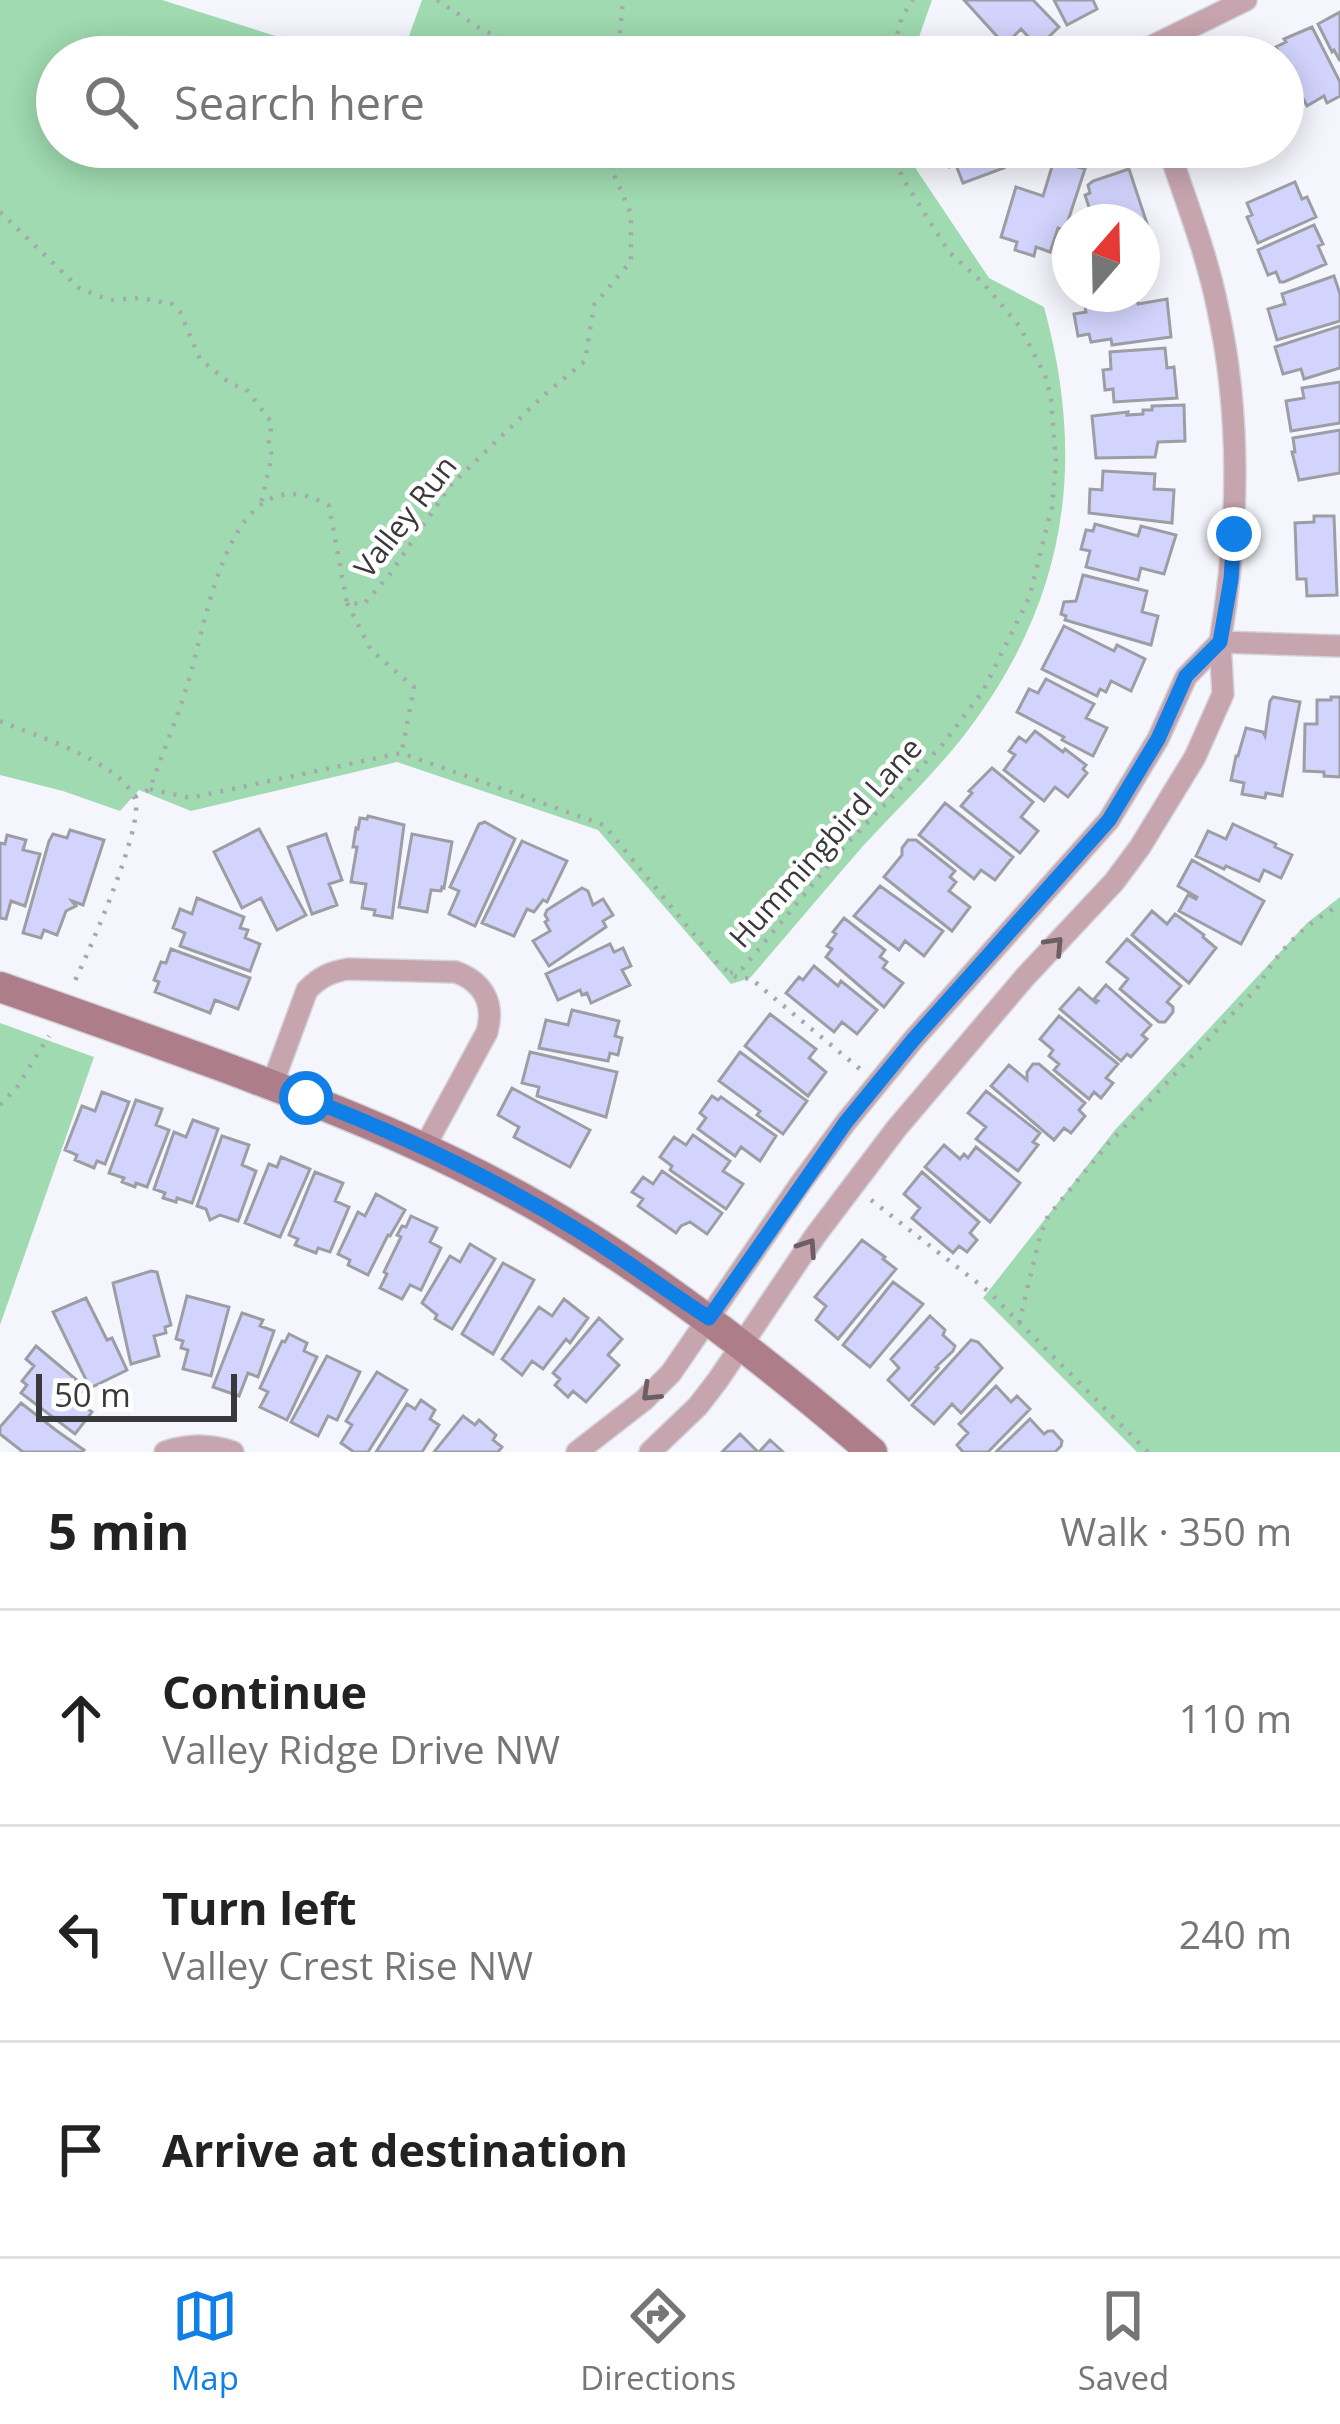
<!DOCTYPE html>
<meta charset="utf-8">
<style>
:root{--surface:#fff;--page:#f2f2f2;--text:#222;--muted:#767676;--line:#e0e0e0;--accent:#1080e7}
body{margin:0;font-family:"Open Sans",sans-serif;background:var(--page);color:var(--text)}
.compass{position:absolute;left:1052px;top:204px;width:108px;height:108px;border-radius:50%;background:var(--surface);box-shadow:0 6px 30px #0003;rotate:20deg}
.scale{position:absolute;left:36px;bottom:30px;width:201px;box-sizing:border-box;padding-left:12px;border:6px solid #39393c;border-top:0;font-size:33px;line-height:42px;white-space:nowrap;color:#39393c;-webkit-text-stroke:9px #fff;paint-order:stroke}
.stop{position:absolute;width:36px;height:36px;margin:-27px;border:9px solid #1080e7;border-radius:50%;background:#fff}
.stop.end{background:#1080e7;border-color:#fff;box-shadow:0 3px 12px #0008}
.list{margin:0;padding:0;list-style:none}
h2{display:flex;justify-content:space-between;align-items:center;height:156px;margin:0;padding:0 48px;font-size:51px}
h2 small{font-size:39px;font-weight:400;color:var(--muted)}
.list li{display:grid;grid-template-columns:78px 1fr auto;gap:36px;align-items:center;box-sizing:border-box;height:216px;padding:0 48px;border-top:3px solid var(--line)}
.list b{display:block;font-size:45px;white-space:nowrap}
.list p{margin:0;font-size:39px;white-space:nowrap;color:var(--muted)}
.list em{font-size:39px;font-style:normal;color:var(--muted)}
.icon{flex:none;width:66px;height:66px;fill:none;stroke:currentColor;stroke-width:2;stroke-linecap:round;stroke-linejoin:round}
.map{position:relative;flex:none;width:1340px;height:1452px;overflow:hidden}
.search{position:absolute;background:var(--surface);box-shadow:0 6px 30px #0003;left:36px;right:36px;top:36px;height:132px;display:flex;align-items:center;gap:30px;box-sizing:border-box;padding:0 42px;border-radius:66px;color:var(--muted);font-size:45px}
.sheet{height:804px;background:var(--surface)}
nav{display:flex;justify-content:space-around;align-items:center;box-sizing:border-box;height:168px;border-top:3px solid var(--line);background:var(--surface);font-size:33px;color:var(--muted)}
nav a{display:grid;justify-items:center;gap:6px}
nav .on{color:var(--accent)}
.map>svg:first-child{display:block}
.green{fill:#9fdab0}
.building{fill:#d2d4fd;stroke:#9d9da4;stroke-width:3}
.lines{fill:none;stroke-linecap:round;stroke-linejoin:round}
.street-casing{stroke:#d3d4da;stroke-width:24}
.secondary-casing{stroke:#d3d4da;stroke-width:33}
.path{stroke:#a7a8ad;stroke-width:4.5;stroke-dasharray:3 9;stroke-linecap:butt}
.street{stroke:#c7a5ae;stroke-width:21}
.secondary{stroke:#ae7d8a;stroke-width:30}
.oneway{stroke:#6b5f64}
.route{stroke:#1080e7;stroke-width:15}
.labels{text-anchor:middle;stroke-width:9;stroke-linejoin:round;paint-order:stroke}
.street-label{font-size:30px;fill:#39393c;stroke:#fff}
</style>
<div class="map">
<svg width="1340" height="1452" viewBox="0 0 1340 1452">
<rect width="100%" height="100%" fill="#f5f6fd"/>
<!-- green -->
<path class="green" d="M0 0H162L307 46 374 52 405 47 422 0H932L912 57H57V147H907L910 160 989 278 1044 307C1088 467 1065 606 962 738 932 776 896 810 863 846 825 890 788 934 750 978L731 984 598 830 397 762 191 811 139 790 120 811 63 791 0 775Z
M1340 897V1452H1137L983 1298 1115 1130 1307 923Z
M0 1023 94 1057 0 1325Z"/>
<!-- building -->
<path class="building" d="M964 0H1033L1059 27 1038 47 1021 29 1005 45Z
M1054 0H1093L1097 9 1067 25Z
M1340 12V61L1334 50 1332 52 1318 24Z
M1312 27 1340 82V96L1327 103 1324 96 1307 106 1276 47 1286 42 1284 39Z
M949 43 1013 53 1012 57H943L947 56Z
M1283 73 1296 98 1283 104Z
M950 147H1008L1012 158 1001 161 1004 168 963 183 956 165 949 167 943 150Z
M1218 147H1255L1257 150 1242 158 1238 150 1224 158Z
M1054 160 1085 169 1065 230 1058 228 1050 252 1036 247 1034 256 1015 250 1017 242 1001 237 1016 187 1043 196Z
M1129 169 1155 248 1142 252V222H1094L1085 195 1090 193 1088 185 1093 181Z
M1295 182 1302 199 1307 197 1316 217 1258 243 1247 217 1252 215 1247 203Z
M1314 225 1323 244 1318 246 1326 264 1284 282H1280L1276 272 1268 275 1258 250Z
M1334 276 1340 294V321L1277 340 1268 309 1285 304 1282 294Z
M1122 294H1135L1138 304 1167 299 1171 337 1112 345 1111 339 1091 342 1089 334 1078 336 1074 314 1086 312 1084 300Z
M1340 326V368L1304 379 1301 369 1283 374 1275 347Z
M1165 348 1167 368 1174 367 1177 398 1114 402 1113 389 1105 390 1103 370 1111 369 1110 352Z
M1340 382V423L1291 431 1286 401 1304 398 1302 388Z
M1184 405 1185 441 1158 442 1155 457 1096 458 1092 416 1128 412 1127 415 1143 414V410H1152V406Z
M1340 430V473L1299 480 1292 452H1295L1293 438Z
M1103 471 1155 474 1154 489 1174 490 1172 523 1089 513 1090 489 1102 490Z
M1314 516H1334L1337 595 1307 596 1306 579H1297L1295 523 1314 522Z
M1095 524 1138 536 1141 526 1176 535 1164 574 1141 568 1138 580 1086 567 1090 551 1081 549 1086 530 1093 531Z
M1083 575 1147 591 1142 612 1158 616 1151 645 1065 620 1066 616 1061 614 1064 602 1076 601Z
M1064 626 1114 651 1117 645 1145 659 1131 691 1111 681 1106 692 1100 689 1097 696 1042 669Z
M1046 679 1094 704 1086 718 1107 728 1093 756 1062 740 1064 737 1017 712 1029 689 1038 693Z
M1273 697 1300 702 1282 796 1266 793 1265 798 1242 794 1244 783 1231 780 1236 756H1238L1246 728 1263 732 1265 736 1270 701Z
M1331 697H1340V777L1324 776V772L1304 771 1305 724H1317V700H1331Z
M1035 731 1063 752 1065 749 1086 765 1083 769 1087 773 1068 797 1055 787 1044 801 1004 770 1015 755 1009 751 1019 737 1026 742Z
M992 768 1033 802 1021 817 1038 831 1020 853 961 806 972 793 969 791Z
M945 803 1013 857 995 880 981 870 974 879 919 835Z
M368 816 404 825 392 918 374 915 375 910 362 908 366 884 351 882 357 847H353L356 828 358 829 360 818 367 819Z
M485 822 515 839 475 926 449 914 459 891 450 887 479 824Z
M1233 824 1276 844 1275 847 1292 855 1281 878 1264 870 1259 881 1226 866 1224 869 1196 856 1208 831 1226 839Z
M259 829 306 915 277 930 261 898 242 908 214 852Z
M70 830 104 840 83 905 72 901 76 906 66 911 57 935 44 930 41 938 23 933 49 841 53 834 67 838Z
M326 834 342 880 329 884 337 905 312 914 288 847Z
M412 834 452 842 444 888 442 887 441 891 431 890 427 912 399 907Z
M7 835 26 840 23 850 40 854 25 906 11 901 6 919 0 918V843L5 844Z
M908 840H916L955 871 950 877 956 882 949 891 970 907 952 931 884 877 902 855V848Z
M522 841 567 861 547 902 543 900 534 912 527 909 514 936 482 923Z
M1192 860 1264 901 1241 944 1179 911 1188 895 1196 899 1197 897 1178 886Z
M880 886 943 931 924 956 905 941 899 950 854 916Z
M582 888 588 891 593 905 603 899 613 915 603 921 606 927 549 966 533 941 550 931 545 922 548 920 545 915 547 910Z
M197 898 244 917 240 928 248 930 245 938 260 944 250 971 180 946 185 933 173 928 180 909 192 914Z
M1152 911 1167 924 1175 914 1204 935 1203 937 1216 948 1189 983 1132 935Z
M844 918 885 950 880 957 887 962 883 968 903 983 884 1007 826 957 832 949 827 946 836 934 833 932Z
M1127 939 1181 986 1167 1002 1173 1007V1012L1165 1022H1159L1120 989 1128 979 1107 962Z
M610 944 614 952 623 948 631 966 622 970 630 985 591 1003 587 993 582 995 580 990 558 1000 546 974Z
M171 949 250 978 238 1009 215 1000 210 1013 155 992 159 982 154 980 161 962 166 963Z
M814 966 838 986 841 981 877 1010 857 1034 842 1022 834 1032 786 993 799 977 803 980Z
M1106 985 1151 1025 1142 1035 1147 1039 1131 1057 1127 1054 1121 1061 1060 1009 1079 988 1096 1003 1098 1001 1094 999Z
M572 1010 619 1021 615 1036 622 1038 618 1055 610 1053 608 1061 539 1048 546 1020 568 1025Z
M770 1014 816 1049 809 1058 826 1072 808 1096 745 1046Z
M1059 1016 1118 1064 1106 1078 1113 1083 1101 1098 1094 1092 1089 1099 1054 1070 1059 1064 1049 1056 1053 1050 1040 1039Z
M530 1052 617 1072 606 1117 537 1096 539 1087 522 1083Z
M740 1052 807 1101 783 1134 757 1115 760 1111 719 1081Z
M1033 1064H1039L1085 1103 1079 1110 1085 1116 1071 1133 1064 1128 1054 1140 991 1086 1009 1065 1027 1080V1072Z
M512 1088 590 1130 570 1167 514 1137 519 1127 498 1115Z
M986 1091 1040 1133 1033 1142 1038 1145 1018 1171 976 1139 986 1127 968 1113Z
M102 1092 129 1102 105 1164 97 1161 94 1168 75 1160 77 1155 65 1150 82 1106 95 1111Z
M712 1096 718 1100 721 1097 776 1136 760 1161 741 1147 735 1156 698 1129 706 1118 700 1113Z
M136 1100 162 1109 156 1125 169 1130 147 1187 136 1183 135 1187 122 1182 124 1178 109 1173Z
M193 1120 218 1129 192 1203 177 1198 176 1202 163 1198 165 1193 154 1189 174 1132 186 1137Z
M693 1135 730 1161 723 1171 743 1184 726 1209 670 1170 672 1166 660 1157 674 1137 686 1145Z
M222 1136 249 1145 242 1165 256 1171 238 1221 220 1215 210 1220 206 1209 197 1206Z
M944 1145 960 1159 964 1154 968 1158 976 1147 1020 1183 990 1222 925 1167Z
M281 1157 310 1169 280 1237 245 1223 269 1164 277 1167Z
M662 1171 722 1213 707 1234 690 1222 681 1226 676 1233 638 1206 643 1199 632 1192 643 1177 653 1184Z
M315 1172 343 1183 335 1201 349 1207 330 1252 318 1248 316 1253 295 1245 298 1239 289 1235Z
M922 1172 979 1222 970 1233 977 1240 967 1252 959 1246 953 1253 912 1218 920 1208 904 1194Z
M376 1194 405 1210 390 1236 388 1235 368 1275 348 1265 350 1260 338 1254 358 1212 365 1216Z
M411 1216 437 1228 430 1242 441 1248 421 1290 410 1285 402 1299 380 1288 387 1274 384 1272 401 1237 397 1235 402 1226 406 1227Z
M862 1240 885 1257 883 1259 896 1269 838 1339 816 1320 826 1306 815 1297Z
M470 1244 495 1259 452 1329 435 1319 437 1315 422 1303 450 1256 460 1262Z
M503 1263 534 1280 493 1354 462 1334Z
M151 1271 157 1272 171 1325 165 1327 166 1333 154 1336 159 1356 131 1364 113 1283Z
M893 1282 923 1304 870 1367 843 1345Z
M187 1296 229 1307 211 1376 183 1369 188 1350 181 1348 183 1341 176 1339Z
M86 1298 107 1340 112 1338 127 1370 90 1388 53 1312Z
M564 1299 588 1318 570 1343 566 1339 543 1369 532 1361 522 1375 502 1359 539 1307 552 1316Z
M242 1313 263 1320 260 1326 274 1331 258 1377 248 1373 239 1396 213 1387Z
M930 1316 945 1330 943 1335 955 1346 953 1351 936 1367 938 1368 909 1400 888 1380 899 1368 891 1359Z
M599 1318 622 1339 608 1355 619 1365 586 1402 573 1391 568 1397 555 1385 560 1379 553 1373Z
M289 1334 307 1343 304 1351 317 1357 287 1420 260 1407 268 1392 260 1388 282 1341 285 1342Z
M971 1340 978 1342 1002 1368 961 1413 952 1404 934 1424 912 1405Z
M36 1346 85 1387 75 1399 92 1412 75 1434 21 1393 27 1385 22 1381 34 1366 26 1359Z
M327 1356 360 1372 337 1420 328 1416 318 1436 291 1422Z
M377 1372 407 1390 368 1452H354L341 1443 352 1425 346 1421Z
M996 1386 1011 1402 1017 1396 1030 1409 988 1452H963L957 1445 968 1433 959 1424Z
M421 1400 435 1410 430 1419 439 1425 422 1452H376L407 1404 415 1409Z
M21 1403 57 1431 84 1450 82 1452H23L0 1434V1427Z
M463 1416 475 1425 479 1420 496 1435 493 1440 502 1447 498 1452H434Z
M1030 1419 1044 1434 1048 1431H1053L1062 1441 1061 1446 1055 1452H996Z
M740 1434 758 1452H722Z
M770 1440 781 1450 783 1452H759Z"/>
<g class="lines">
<defs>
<path id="street" d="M1139 57 1138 53 1246 0
M1168 147C1185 199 1206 251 1217 305 1242 417 1239 530 1220 642L1340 646
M272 1085 307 990C320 977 330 972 348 969L456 972C483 982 495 1003 487 1032L424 1148
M165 1452C188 1444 210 1444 233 1452
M577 1452 644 1400 671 1373 801 1183 846 1122 913 1040 1109 820 1158 739 1186 677 1220 642
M650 1452 698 1406 718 1380 815 1236 896 1129 1025 977 1114 882 1140 847 1195 757 1223 694 1220 642"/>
<path id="secondary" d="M0 987C75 1013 150 1040 224 1067 347 1113 469 1162 580 1232 684 1297 779 1372 872 1452"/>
</defs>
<!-- street casing -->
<use href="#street" class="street-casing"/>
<!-- secondary casing -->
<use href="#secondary" class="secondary-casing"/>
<!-- path -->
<path class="path" d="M437 0 481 29 540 57
M618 57 623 0
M891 57 902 17 913 0
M0 212 79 288 109 300 141 298 172 304 180 312 200 359 231 384 246 389 272 423 268 446 272 455 261 504
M347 603 371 650 414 687 402 751
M0 721C35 736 120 761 135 799 145 825 88 953 74 983
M150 789 190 798 401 753 604 825 719 965 739 979 750 978 860 1069
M135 797 150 789C162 754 177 719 188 683 207 621 230 447 329 506L347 603 364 604 390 574 450 486 544 395 585 361 594 305 631 261V214L612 170V147
M730 973 743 968 843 848 943 744 983 691 1029 598 1052 507 1056 462 1051 398 1045 375 1020 327 984 284 949 252 905 182 889 147
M0 1105 17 1087 49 1036
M871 1200 988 1291 1148 1452
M1019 1323 1040 1236 1048 1216 1109 1143 1258 987C1277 951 1305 924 1340 905"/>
<!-- street -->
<use href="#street" class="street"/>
<!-- secondary -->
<use href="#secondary" class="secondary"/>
</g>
<!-- one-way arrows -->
<defs><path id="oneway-chevron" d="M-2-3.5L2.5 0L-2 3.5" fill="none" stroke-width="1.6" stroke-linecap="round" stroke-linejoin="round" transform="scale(3)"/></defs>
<g class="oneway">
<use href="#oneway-chevron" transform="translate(1055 945) rotate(-47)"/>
<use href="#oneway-chevron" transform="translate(808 1247) rotate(-56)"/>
<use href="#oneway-chevron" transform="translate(650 1393) rotate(136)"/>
</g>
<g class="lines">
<!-- route -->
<path class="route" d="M306 1098C400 1134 493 1178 579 1231 623 1258 665 1290 709 1318L846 1122 913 1040 1109 820 1158 739 1186 676 1220 642 1231 579 1234 534"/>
</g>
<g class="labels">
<!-- street labels -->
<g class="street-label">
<text transform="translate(406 517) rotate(-52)" y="10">Valley Run</text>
<text transform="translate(826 843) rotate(-48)" y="10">Hummingbird Lane</text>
</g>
</g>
</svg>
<svg class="compass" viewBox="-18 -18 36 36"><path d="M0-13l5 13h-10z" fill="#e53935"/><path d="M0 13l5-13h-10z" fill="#767676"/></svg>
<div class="scale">50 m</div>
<div class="stop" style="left:306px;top:1098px"></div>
<div class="stop end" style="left:1234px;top:534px"></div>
<div class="search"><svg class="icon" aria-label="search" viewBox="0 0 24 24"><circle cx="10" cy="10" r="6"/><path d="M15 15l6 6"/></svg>Search here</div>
</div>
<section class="sheet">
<h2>5 min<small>Walk · 350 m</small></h2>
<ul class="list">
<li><svg class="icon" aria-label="ahead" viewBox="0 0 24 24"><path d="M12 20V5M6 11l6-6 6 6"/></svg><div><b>Continue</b><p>Valley Ridge Drive NW</p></div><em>110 m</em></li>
<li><svg class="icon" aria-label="left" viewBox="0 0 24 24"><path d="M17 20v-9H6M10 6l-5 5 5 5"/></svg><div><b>Turn left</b><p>Valley Crest Rise NW</p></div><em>240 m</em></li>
<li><svg class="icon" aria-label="arrive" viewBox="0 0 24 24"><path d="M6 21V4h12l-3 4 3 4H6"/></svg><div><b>Arrive at destination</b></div></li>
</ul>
</section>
<nav>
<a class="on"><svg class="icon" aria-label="map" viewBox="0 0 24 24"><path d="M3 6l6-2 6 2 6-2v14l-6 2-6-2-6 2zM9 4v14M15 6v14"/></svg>Map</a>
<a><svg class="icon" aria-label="directions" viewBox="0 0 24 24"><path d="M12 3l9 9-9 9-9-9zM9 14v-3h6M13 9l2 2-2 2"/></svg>Directions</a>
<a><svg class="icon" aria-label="saved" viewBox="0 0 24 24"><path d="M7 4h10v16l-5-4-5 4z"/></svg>Saved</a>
</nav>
